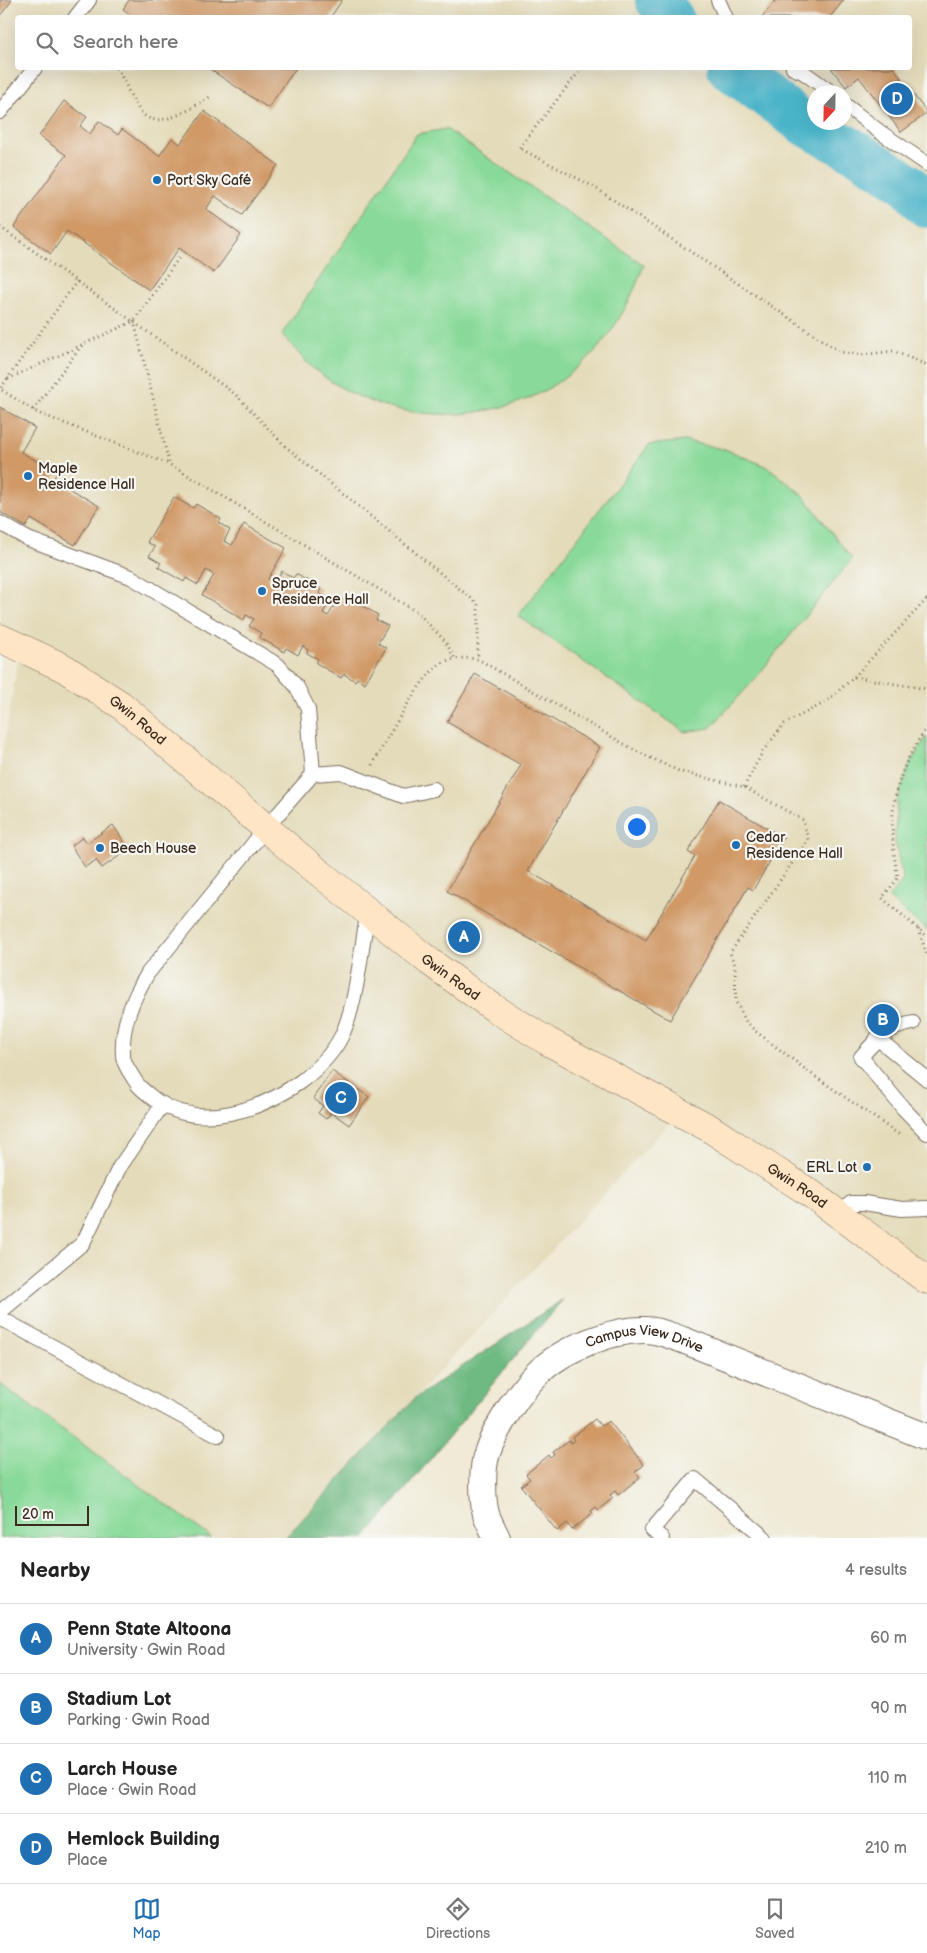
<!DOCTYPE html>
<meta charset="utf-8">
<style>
:root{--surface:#fff;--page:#f2f2f2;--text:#222;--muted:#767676;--line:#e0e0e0;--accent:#1f6fb2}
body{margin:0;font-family:"Balsamiq Sans",sans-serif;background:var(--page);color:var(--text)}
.compass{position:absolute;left:807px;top:85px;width:45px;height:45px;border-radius:50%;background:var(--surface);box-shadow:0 5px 20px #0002;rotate:202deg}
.scale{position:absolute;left:15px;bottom:12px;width:74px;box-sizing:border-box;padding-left:5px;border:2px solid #3b2a1e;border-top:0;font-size:14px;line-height:18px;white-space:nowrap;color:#3b2a1e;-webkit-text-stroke:4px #f6f6f2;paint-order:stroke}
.you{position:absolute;left:636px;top:826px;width:18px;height:18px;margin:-12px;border:4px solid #fff;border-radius:50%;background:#1a73e8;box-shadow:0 0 0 8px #1a73e833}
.badge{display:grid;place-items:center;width:32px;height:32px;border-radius:50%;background:var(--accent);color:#fff;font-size:16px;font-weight:700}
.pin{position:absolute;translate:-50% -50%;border:2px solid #fff;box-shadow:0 1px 5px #0006}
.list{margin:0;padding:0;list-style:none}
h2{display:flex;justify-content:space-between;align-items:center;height:65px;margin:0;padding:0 20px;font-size:21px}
h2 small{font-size:16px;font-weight:400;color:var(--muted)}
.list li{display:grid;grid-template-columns:32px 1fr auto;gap:15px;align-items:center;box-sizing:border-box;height:70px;padding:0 20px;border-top:1px solid var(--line)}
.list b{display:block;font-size:19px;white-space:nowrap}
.list p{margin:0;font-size:16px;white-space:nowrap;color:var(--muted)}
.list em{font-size:16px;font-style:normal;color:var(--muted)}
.icon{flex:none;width:28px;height:28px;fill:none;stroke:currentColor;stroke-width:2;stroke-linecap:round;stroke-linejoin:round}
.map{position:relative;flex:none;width:927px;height:1538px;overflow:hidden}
.search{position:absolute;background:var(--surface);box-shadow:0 5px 20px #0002;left:15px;right:15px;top:15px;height:55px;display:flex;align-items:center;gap:12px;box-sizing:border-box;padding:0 18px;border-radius:5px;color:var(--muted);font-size:19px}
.sheet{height:345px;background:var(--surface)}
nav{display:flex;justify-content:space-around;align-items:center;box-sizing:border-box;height:70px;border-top:1px solid var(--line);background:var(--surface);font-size:14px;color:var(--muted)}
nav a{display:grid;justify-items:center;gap:2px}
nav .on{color:var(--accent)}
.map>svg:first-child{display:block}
.built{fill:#e4dbba;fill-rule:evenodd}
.green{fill:#89da9a;stroke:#62825c}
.forest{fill:#6eba82;stroke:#547250}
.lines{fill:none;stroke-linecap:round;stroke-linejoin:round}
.river{stroke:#4ab3c8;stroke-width:44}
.building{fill:#d09966}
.lane-casing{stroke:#7a6d5e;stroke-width:16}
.street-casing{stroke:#7a6d5e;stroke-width:28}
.secondary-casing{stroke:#7a6d5e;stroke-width:29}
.path{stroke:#7a6d5e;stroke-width:3;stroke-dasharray:1 4;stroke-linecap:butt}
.lane{stroke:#fff;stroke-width:14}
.street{stroke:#fff;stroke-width:26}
.secondary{stroke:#fde5c5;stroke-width:28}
.poi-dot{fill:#1f6fb2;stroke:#f6f6f2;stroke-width:2}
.labels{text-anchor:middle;stroke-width:4.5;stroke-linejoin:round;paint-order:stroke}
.poi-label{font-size:14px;fill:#3b2a1e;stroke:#f6f6f2;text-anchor:start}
.street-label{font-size:14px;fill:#3b2a1e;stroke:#f6f6f2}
</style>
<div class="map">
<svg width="927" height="1538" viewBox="0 0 927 1538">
<rect width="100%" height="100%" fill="#f6f6f2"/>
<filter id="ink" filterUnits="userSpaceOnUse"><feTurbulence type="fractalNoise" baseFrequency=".02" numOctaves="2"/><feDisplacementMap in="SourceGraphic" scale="10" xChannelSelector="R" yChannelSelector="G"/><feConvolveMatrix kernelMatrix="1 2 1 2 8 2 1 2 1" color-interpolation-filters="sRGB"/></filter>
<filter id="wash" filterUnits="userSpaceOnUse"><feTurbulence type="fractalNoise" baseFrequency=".0096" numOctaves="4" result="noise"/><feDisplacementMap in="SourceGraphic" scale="20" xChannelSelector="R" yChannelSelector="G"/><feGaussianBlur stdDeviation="1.12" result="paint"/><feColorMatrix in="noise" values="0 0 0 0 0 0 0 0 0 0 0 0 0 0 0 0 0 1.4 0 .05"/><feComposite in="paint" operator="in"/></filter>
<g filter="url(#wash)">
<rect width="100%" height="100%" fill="#f0ead6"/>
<!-- built -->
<path class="built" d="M0 0H927V1270L686 1105 285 1538H212L0 1384V768L22 638 0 631ZM18 18H910V68H18ZM814 92H844V122H814Z"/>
<!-- green -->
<path class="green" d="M446 129 644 265C631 300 613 336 585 361 564 380 537 398 510 405 446 424 372 414 319 373 305 363 294 347 282 334L417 134Z
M685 441 727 450 768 467 803 495 852 559 755 679 710 728 685 732 518 616 649 445Z
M927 736V930L888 898 903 880 895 841 897 801 910 764Z
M0 1384 212 1538H0Z"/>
<!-- forest -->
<path class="forest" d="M562 1300 365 1538H285L415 1398Z"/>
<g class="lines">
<!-- river -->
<path class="river" d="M657 0 672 18
M729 68 805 124 860 154 906 183 927 206"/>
</g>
<g id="blocks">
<!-- building -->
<path class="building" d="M0 0H12L0 16Z
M129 0H342L330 18H135L123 9Z
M776 0H844L829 18H761Z
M208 68H296L268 108Z
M831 68H894L927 113 901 132 859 77 846 87Z
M64 101 87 117 80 126 90 134 99 121 118 135 122 129 159 156 172 138 180 144 204 111 278 165 242 215 215 196 206 209 241 235 214 273 179 248 149 290 67 231 51 254 14 227 66 155 39 136Z
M0 407 35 428 21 452 57 473 53 479 99 506 75 545 31 519 26 527 0 512Z
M174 497 193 508 196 504 221 519 219 523 230 530 224 541 232 545 244 524 286 548 268 579 275 583 282 571 293 578 296 574 321 589 319 593 330 600 323 613 328 616 339 598 351 604 353 600 378 615 376 620 388 626 378 643 386 648 365 683 357 678 355 681 344 674 341 678 316 663 318 659 307 653 308 650 303 646 298 655 286 648 284 652 259 637 261 633 249 626 254 619 246 615 244 620 202 595 214 575 206 570 198 585 186 578 184 582 158 567 161 563 149 556 155 547 147 542Z
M475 674 600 747 528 871 646 940 695 856 688 852 719 800 784 838 753 890 748 887 670 1020 447 891 521 765 447 722Z
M113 825 129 849 102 868 96 860 85 867 71 846 83 837 87 843Z
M332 1071 369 1097 349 1125 331 1112 326 1119 318 1113 323 1106 313 1098Z
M595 1419 601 1426 609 1421 644 1465 635 1472 640 1477 618 1495 615 1491 610 1495 613 1498 598 1510 596 1507 591 1511 593 1513 572 1530 567 1523 557 1531 521 1486 530 1479 526 1474 549 1455 551 1458 555 1455 553 1452 569 1440 571 1443 574 1440 572 1437Z"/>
</g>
</g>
<g filter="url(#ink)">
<use href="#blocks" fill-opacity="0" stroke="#7a6d5e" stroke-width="1"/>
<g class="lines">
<defs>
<path id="lane" d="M718 0 726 18
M75 18 89 0
M793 68 803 72 831 92
M844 104 880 132 927 164
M0 112 35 68
M0 523 28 539 131 577 278 665 297 687 308 709 313 774
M368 911C361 948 357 1005 341 1037 332 1055 316 1070 300 1082 261 1110 202 1130 158 1102 151 1096 144 1092 138 1085 133 1077 123 1064 123 1055 121 1025 133 998 148 973L266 828 313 774 341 772 403 796 434 789
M913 1023C887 1028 878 1037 861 1057L903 1108 927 1133
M877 1038 927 1079
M839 1214 851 1203H864L902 1209 927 1208
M0 1312 83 1243 119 1168 163 1104
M0 1318 218 1436
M662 1538 652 1530 695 1479 765 1538"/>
<g id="street">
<path id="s1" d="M497 1538C493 1530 489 1522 486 1514 482 1499 482 1467 487 1453 495 1429 520 1390 538 1373 562 1349 612 1329 646 1330 658 1330 671 1336 683 1340L927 1437"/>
</g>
<g id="secondary">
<path id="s2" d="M0 638 64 668 121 705 300 857 430 962 494 1008 547 1041 709 1128 810 1193 927 1280"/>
</g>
</defs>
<!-- lane casing -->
<use href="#lane" class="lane-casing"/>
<!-- street casing -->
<use href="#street" class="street-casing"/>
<!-- secondary casing -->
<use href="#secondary" class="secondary-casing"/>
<!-- path -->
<path class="path" d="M117 68C125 82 131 99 141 112 157 133 196 106 211 96
M582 68 519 148 594 187 840 352 862 355 893 351 927 365
M0 227 235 394 285 446 478 604V659
M77 281 0 389 38 413 169 464 417 612 445 641 455 659
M134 321 169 463
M8 379 134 321 181 255
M33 410 82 345
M854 677 927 689
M927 727C892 778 886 818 898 878L882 898 927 936
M372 765C387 741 421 672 444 662 456 657 466 658 478 659L636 751 681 772 744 787 803 820 808 840 730 953 735 965 736 1002 746 1021 754 1030 813 1075 901 1136
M744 787 763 751 784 724 826 702 854 677 927 599
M918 929 927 955
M820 1169 827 1156"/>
<!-- lane -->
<use href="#lane" class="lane"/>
<!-- street -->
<use href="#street" class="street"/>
<!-- secondary -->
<use href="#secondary" class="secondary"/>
</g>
</g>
<!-- markers -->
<g class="poi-dot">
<circle cx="157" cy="180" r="5"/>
<circle cx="28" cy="476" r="5"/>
<circle cx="262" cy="591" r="5"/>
<circle cx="736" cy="845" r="5"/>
<circle cx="100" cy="848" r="5"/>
<circle cx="867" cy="1167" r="5"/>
</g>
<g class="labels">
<!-- poi labels -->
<g class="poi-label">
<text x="167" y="185">Port Sky Café</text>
<text x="38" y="473">Maple<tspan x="38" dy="16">Residence Hall</tspan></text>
<text x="272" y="588">Spruce<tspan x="272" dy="16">Residence Hall</tspan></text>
<text x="746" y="842">Cedar<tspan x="746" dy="16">Residence Hall</tspan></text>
<text x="110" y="853">Beech House</text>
<text x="857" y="1172" text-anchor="end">ERL Lot</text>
</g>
<!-- street labels -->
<g class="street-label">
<text dy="5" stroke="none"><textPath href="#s2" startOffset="161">Gwin Road</textPath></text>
<text dy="5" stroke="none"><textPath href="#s2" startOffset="566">Gwin Road</textPath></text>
<text dy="5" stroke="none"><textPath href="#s2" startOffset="971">Gwin Road</textPath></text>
<text dy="5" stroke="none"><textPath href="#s1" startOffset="301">Campus View Drive</textPath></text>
</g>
</g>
</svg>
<svg class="compass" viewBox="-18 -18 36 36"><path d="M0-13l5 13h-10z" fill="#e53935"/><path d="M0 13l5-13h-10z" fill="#767676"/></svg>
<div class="scale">20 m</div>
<div class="you"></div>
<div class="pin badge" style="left:464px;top:937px">A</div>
<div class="pin badge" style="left:883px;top:1020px">B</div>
<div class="pin badge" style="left:341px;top:1098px">C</div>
<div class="pin badge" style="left:897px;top:99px">D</div>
<div class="search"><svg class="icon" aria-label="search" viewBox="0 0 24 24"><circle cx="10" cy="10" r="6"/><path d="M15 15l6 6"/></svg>Search here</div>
</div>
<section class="sheet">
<h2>Nearby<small>4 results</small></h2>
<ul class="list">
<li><span class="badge">A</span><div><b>Penn State Altoona</b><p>University · Gwin Road</p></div><em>60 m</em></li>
<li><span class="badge">B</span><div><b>Stadium Lot</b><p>Parking · Gwin Road</p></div><em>90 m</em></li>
<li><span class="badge">C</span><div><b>Larch House</b><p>Place · Gwin Road</p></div><em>110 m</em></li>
<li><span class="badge">D</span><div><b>Hemlock Building</b><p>Place</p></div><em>210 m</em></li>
</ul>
</section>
<nav>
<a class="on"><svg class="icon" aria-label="map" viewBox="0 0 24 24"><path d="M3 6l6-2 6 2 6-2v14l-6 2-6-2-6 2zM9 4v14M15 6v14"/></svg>Map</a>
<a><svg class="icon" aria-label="directions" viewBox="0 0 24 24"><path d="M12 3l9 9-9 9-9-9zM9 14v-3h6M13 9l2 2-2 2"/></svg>Directions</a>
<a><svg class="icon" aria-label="saved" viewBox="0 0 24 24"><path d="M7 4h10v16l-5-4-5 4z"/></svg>Saved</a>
</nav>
